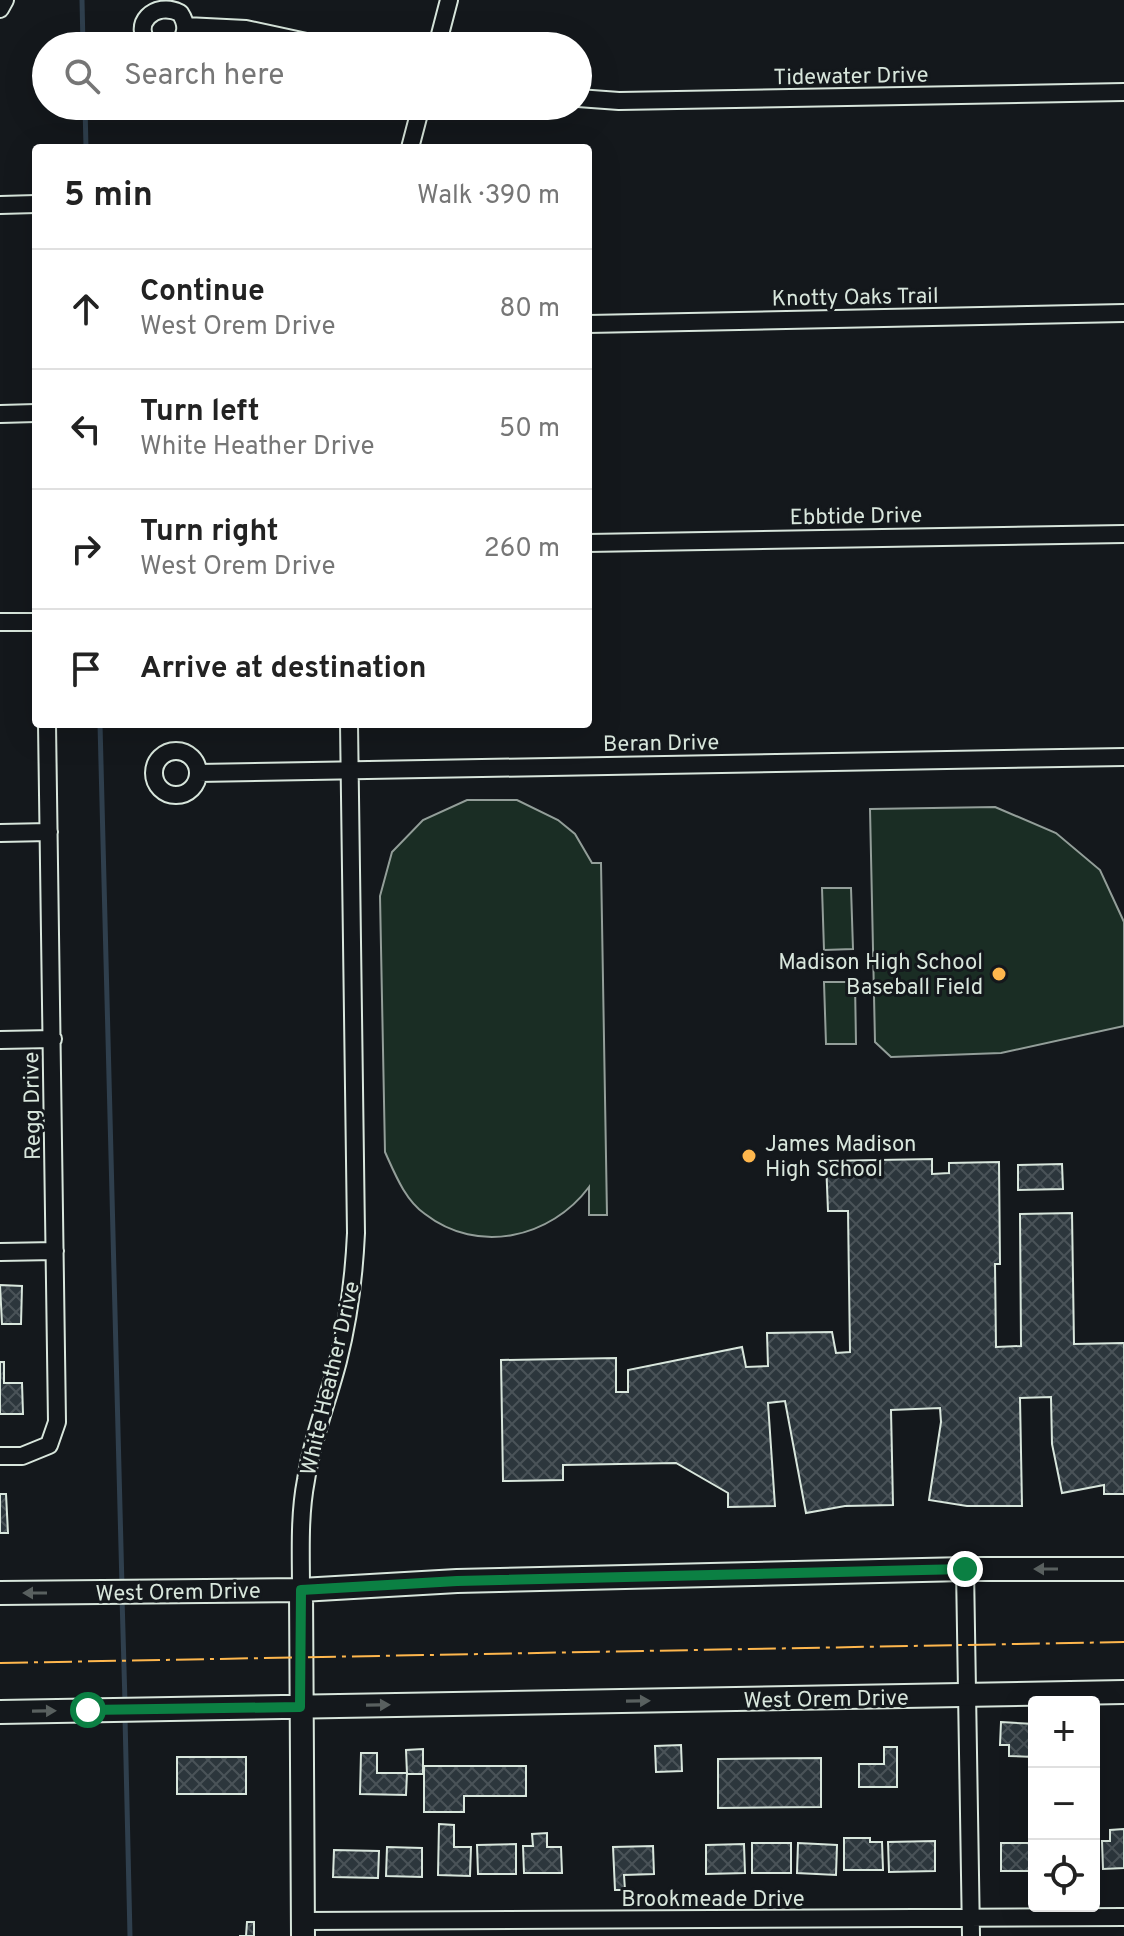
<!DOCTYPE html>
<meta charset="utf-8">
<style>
:root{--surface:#fff;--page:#f2f2f2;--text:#222;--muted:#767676;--line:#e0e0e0}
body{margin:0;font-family:Overpass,sans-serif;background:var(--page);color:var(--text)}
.controls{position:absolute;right:24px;bottom:24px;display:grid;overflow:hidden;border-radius:8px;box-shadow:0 8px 32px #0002}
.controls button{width:72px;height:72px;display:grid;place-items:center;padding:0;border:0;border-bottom:2px solid var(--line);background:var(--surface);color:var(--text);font:40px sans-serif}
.stop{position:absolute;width:24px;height:24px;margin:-18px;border:6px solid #0b8043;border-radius:50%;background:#fff}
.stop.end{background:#0b8043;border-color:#fff;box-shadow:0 2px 8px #0008}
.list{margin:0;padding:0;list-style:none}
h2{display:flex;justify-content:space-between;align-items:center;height:104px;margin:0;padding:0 32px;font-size:34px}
h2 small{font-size:26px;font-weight:400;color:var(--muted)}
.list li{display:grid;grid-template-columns:52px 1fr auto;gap:24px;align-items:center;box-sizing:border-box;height:120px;padding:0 32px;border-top:2px solid var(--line)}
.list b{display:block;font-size:30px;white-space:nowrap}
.list p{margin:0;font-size:26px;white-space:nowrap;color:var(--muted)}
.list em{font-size:26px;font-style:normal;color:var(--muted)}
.icon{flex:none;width:44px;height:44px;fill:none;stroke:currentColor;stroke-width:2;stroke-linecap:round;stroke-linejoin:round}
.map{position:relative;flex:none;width:1124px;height:1936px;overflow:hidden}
.search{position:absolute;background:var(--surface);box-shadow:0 8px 32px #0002;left:32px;top:32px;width:560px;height:88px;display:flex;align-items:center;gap:20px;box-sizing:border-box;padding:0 28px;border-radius:44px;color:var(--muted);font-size:30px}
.panel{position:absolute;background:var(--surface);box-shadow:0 8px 32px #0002;left:32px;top:144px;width:560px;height:584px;border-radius:8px}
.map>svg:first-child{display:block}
.park{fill:#1a2d24;stroke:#939e99;stroke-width:2}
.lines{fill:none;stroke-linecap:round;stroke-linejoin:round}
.stream{stroke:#2f3f4d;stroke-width:5}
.building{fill:url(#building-cross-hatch);stroke:#d8e6dc;stroke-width:2}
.street-casing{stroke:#d8e6dc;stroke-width:20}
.secondary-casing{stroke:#d8e6dc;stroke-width:26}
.street{stroke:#14181c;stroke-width:16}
.secondary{stroke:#14181c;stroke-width:22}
.power{stroke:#ffb74d;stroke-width:2;stroke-dasharray:28 6 4 6;stroke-linecap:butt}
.oneway{fill:#59605f}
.route{stroke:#0b8043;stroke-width:10}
.poi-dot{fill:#ffb74d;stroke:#14181c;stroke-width:3}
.labels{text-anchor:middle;stroke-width:6;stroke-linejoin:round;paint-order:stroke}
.street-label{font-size:22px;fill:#d8e6dc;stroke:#14181c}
.poi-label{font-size:22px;fill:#d8e6dc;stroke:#14181c;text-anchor:end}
</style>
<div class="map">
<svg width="1124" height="1936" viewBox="0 0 1124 1936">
<defs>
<pattern id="building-cross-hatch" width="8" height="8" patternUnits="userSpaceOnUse" patternTransform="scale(2)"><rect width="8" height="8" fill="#2c363c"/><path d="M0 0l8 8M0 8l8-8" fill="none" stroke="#4a5358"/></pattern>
</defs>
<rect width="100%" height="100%" fill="#14181c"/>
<!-- park -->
<path class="park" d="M467 800H517L558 820 575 834 592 863H601L607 1215H589V1187C551 1238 478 1255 425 1214 405 1200 395 1174 385 1152L380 896 392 852 423 820Z
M995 807 1056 833 1100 870 1124 922V1026L1001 1053 891 1057 875 1042 870 809Z
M822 888H851L853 949 824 950Z
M824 982H855L856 1044H826Z"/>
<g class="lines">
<!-- stream -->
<path class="stream" d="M82 0 83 46
M85 106 86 148
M100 724 122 1587
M122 1597 125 1703
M125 1717 130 1936"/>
</g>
<!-- building -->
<path class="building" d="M932 1159V1174L949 1173V1163L999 1162 1000 1264H995L996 1347 1021 1346 1020 1214 1072 1213 1074 1344 1124 1343V1494H1104V1485L1062 1493 1052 1444 1051 1397 1020 1398 1022 1506H967L929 1500 941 1422 940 1408 891 1410 893 1505 845 1506 806 1513 785 1401 768 1403 775 1506 728 1507V1493L676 1463 563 1465V1480L503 1481 501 1360 616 1358V1392H628V1370L742 1347 746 1367 768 1366 767 1333 832 1332 836 1353 850 1352 848 1211H828L826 1161Z
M1062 1164 1063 1189 1018 1190V1165Z
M0 1285 22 1286 21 1324H2Z
M0 1362H4V1383H22L23 1414H0Z
M0 1494H6L8 1533H0Z
M1001 1722 1034 1724V1757L1009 1756V1745H1000Z
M681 1745 682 1771 656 1772 655 1746Z
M884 1747H897V1787H859V1764H884Z
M423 1749V1774H407L406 1750Z
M361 1753H377V1773H407L406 1795 360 1794Z
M177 1757H246V1794H177Z
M821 1758V1807L718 1808V1759Z
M424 1766H526V1796H464V1812H424Z
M439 1824 454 1825V1847H471L470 1876 438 1875Z
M1124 1829V1868L1103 1869 1102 1841H1110V1830Z
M547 1833V1847H561L562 1873H524L523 1846H533L532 1834Z
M844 1838H870V1842H882L883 1870H844Z
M935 1841V1871L889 1872 888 1842Z
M752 1843H791V1873H752Z
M798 1843 837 1845 836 1875 797 1873Z
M1001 1843H1034V1871H1001Z
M516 1844V1874H478L477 1845Z
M744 1844 745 1873 706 1874V1845Z
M653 1846 654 1874 624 1875 625 1890H615L613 1847Z
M387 1847 422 1848V1877L386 1876Z
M334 1850 379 1851 378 1878 333 1877Z
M247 1922H254V1936H239H246Z"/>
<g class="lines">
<defs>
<path id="street" d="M0 9 5 0
M186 26 246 29 325 46
M151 46C129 25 155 0 180 13 188 25 187 36 176 46
M437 46 449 0
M578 98 619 101 1124 92
M410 148 421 106
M0 205 36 204
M588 324 1124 313
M0 414 36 413
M588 543 1124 534
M0 622H36
M154 773a22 22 0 1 1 44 0a22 22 0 1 1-44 0Z
M198 773 1124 757
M0 833 49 832
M0 1040 53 1039
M0 1252 55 1251
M0 1456H22L49 1445 57 1422 47 724
M965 1569 971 1936
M301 1590C301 1553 299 1516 306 1480 312 1439 328 1400 338 1361 349 1318 354 1277 356 1233L349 724
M303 1921 1124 1917"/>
<path id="secondary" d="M301 1590 303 1936
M0 1593 301 1590 457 1581 965 1569H1124
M0 1712 1124 1692"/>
</defs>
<!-- street casing -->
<use href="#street" class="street-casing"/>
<!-- secondary casing -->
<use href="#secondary" class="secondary-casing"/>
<!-- street -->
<use href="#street" class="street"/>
<!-- secondary -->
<use href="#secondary" class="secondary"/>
<!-- power -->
<path class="power" d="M0 1663 1124 1642"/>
</g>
<!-- one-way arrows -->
<defs><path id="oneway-solid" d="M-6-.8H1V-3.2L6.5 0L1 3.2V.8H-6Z" transform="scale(2)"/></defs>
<g class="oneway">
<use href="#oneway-solid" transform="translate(1046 1569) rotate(180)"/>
<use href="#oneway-solid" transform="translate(35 1593) rotate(180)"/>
<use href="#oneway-solid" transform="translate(638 1701) rotate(-1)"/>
<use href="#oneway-solid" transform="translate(378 1705) rotate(-1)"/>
<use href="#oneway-solid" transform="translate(44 1711) rotate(-1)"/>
</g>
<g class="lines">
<!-- route -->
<path class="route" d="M88 1710 300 1707 301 1590 457 1581 965 1569"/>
</g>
<!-- markers -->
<g class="poi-dot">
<circle cx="999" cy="974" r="8"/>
<circle cx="749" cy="1156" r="8"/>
</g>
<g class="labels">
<!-- street labels -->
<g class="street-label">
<text transform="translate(851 75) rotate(-1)" y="8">Tidewater Drive</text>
<text transform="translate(855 296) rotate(-1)" y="8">Knotty Oaks Trail</text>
<text transform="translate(856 515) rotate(-1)" y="8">Ebbtide Drive</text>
<text transform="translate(661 742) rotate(-1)" y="8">Beran Drive</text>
<text transform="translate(31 1106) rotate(-91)" y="8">Regg Drive</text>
<text transform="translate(329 1378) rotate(-77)" y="8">White Heather Drive</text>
<text transform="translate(178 1591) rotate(-1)" y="8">West Orem Drive</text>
<text transform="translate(826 1698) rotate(-1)" y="8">West Orem Drive</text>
<text x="713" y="1906">Brookmeade Drive</text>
</g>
<!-- poi labels -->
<g class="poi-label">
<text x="983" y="969">Madison High School<tspan x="983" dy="25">Baseball Field</tspan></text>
<text x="765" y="1151" text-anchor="start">James Madison<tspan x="765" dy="25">High School</tspan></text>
</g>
</g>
</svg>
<div class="controls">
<button>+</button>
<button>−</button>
<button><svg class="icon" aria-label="locate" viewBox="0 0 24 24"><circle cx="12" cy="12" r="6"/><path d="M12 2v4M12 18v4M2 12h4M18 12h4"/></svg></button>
</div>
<div class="stop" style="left:88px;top:1710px"></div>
<div class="stop end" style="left:965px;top:1569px"></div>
<div class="search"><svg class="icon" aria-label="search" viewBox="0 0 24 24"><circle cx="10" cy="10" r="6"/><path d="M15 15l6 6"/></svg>Search here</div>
<section class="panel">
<h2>5 min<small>Walk · 390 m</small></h2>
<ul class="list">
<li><svg class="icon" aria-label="ahead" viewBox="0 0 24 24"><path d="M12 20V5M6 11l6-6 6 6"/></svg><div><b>Continue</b><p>West Orem Drive</p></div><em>80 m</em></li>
<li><svg class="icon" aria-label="left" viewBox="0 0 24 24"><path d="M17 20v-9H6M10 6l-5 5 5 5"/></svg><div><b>Turn left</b><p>White Heather Drive</p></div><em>50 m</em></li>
<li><svg class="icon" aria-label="right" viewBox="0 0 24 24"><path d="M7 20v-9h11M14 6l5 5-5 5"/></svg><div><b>Turn right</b><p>West Orem Drive</p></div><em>260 m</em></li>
<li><svg class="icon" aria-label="arrive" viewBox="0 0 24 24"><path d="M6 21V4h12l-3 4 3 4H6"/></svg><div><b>Arrive at destination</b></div></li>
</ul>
</section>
</div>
